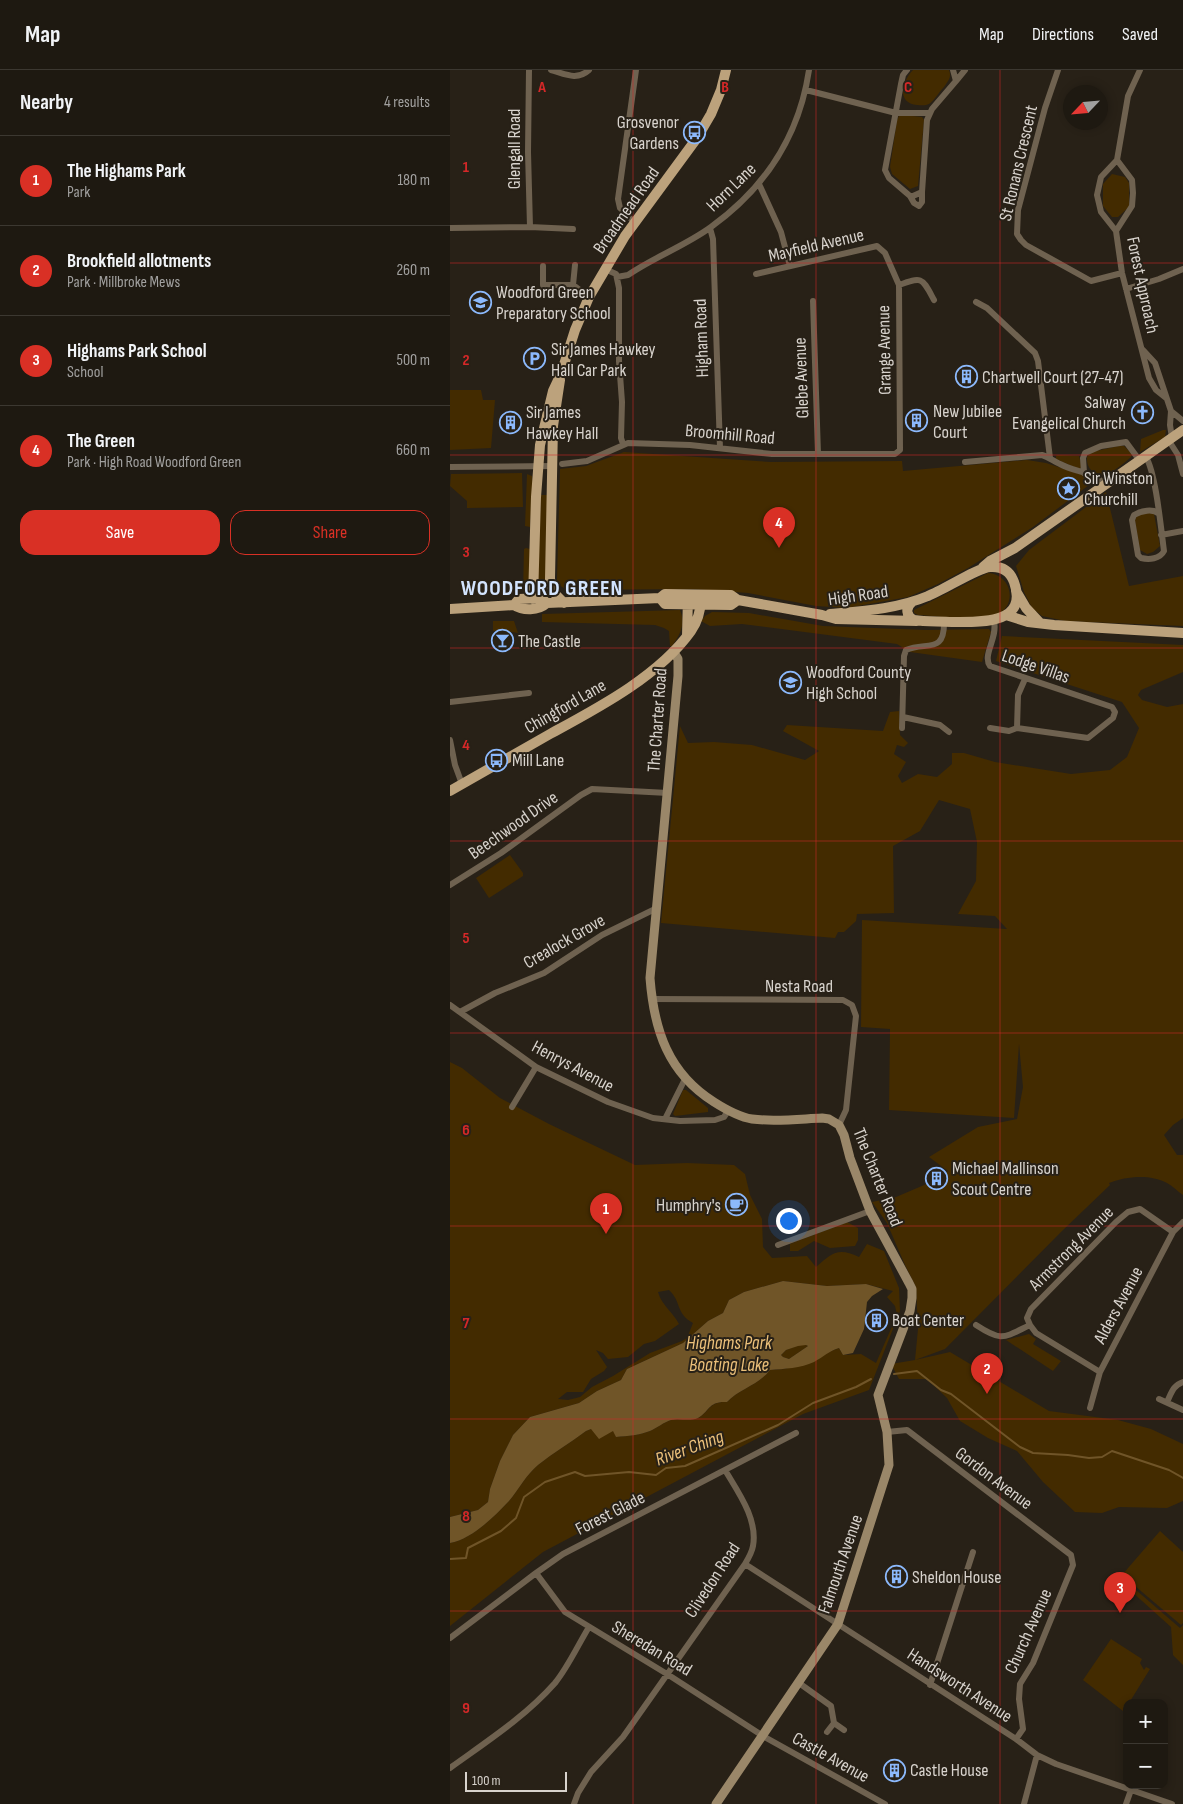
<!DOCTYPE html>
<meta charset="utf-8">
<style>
:root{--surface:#1e1911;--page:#2b261f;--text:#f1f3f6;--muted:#a1a09f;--line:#3c3831;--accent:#d93025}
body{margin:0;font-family:"Sofia Sans Condensed",sans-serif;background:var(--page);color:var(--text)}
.controls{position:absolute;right:15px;bottom:15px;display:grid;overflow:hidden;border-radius:10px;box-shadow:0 2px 8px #0003}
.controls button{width:45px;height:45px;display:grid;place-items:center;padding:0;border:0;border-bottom:1px solid var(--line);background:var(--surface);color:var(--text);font:25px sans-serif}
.compass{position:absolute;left:613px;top:15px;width:45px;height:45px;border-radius:50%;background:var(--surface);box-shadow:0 2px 8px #0003;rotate:244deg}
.scale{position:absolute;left:15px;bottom:12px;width:102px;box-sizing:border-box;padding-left:5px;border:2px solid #d8d3cd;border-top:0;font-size:14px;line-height:18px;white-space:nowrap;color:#d8d3cd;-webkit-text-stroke:4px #282117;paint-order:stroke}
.you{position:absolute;left:338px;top:1150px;width:18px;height:18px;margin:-12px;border:4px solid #fff;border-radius:50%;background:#1a73e8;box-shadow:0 0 0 8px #1a73e833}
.badge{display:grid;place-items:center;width:32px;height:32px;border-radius:50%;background:var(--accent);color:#fff;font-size:16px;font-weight:700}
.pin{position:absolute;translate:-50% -41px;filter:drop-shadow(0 1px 2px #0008)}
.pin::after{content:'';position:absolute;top:26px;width:18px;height:15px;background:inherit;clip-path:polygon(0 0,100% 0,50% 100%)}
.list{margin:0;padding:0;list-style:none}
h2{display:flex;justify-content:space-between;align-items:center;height:65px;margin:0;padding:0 20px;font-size:21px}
h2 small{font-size:16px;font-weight:400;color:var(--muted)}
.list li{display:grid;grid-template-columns:32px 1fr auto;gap:15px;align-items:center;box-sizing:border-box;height:90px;padding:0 20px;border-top:1px solid var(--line)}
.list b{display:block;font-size:19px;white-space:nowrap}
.list p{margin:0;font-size:16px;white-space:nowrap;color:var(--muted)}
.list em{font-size:16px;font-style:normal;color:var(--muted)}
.actions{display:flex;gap:10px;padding:15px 20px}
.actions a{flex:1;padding:11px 0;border:1px solid var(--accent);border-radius:15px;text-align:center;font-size:18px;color:var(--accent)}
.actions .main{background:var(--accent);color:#fff}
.map{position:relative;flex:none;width:733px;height:1734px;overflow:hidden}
header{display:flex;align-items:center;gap:30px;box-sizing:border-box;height:70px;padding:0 25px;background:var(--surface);border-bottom:1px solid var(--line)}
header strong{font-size:24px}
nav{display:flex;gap:28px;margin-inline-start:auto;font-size:18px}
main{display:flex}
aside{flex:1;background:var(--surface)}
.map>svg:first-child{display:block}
.green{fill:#432b00;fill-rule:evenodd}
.water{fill:#705528;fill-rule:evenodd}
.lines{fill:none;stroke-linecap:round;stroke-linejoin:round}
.stream{stroke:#705528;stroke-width:2}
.street{stroke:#6f6250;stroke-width:6}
.secondary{stroke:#9a8769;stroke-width:9}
.primary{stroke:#bca27c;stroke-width:10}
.grid{fill:none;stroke:#d62828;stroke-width:1;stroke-opacity:0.55}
.labels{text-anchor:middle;stroke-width:4;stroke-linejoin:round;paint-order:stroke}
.poi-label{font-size:18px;fill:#d8d3cd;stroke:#282117;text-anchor:start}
.street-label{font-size:18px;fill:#d8d3cd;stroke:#282117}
.water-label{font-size:19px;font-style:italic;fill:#ecc07a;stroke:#282117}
.district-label{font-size:22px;font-weight:bold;letter-spacing:1px;fill:#d3e4fe;stroke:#282117}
.grid-label{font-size:16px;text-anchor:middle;font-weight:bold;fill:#d62828;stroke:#282117;stroke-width:4;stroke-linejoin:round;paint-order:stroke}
</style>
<header>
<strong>Map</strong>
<nav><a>Map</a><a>Directions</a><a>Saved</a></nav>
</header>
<main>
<aside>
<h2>Nearby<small>4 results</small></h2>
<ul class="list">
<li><span class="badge">1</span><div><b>The Highams Park</b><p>Park</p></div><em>180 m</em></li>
<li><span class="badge">2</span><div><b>Brookfield allotments</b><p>Park · Millbroke Mews</p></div><em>260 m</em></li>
<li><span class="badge">3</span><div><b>Highams Park School</b><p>School</p></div><em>500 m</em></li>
<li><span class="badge">4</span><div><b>The Green</b><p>Park · High Road Woodford Green</p></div><em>660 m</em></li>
</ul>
<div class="actions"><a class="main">Save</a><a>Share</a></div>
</aside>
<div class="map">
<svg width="733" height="1734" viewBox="0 0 733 1734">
<rect width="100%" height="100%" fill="#282117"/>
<!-- green -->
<path class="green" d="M463 0H499C502 7 498 11 494 17 489 22 484 31 479 34 475 36 471 35 467 35 446 33 452 11 463 0Z
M453 45 472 47 474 50 468 116 460 119 442 104 440 97 447 50 449 46Z
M662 104 675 107 679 113V137L668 147H662L653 136V114Z
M0 320H31L33 330H45L41 378 0 380Z
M713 360H716L715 367 690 382 691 369Z
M669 376H674L682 384 681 387C674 393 666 400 657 404 645 408 636 398 637 387L641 382Z
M174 382 321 392 452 391 453 401 577 390 596 393 639 407 643 412 583 457 518 498 488 514 458 527 397 538 366 536 298 523 244 519 117 520 109 515 107 510 110 399 136 396Z
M608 385 629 386 632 397 629 399 606 389V386Z
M72 403 73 437 17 438V431L0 416 1 404Z
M77 404 82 406 83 416 80 457 75 456Z
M656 422 679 516 733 506V556L615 551 592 546 582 538 574 522 566 496 579 480Z
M91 425H98L97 515H87Z
M692 441 704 444 710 476 703 482 697 484 690 480 685 451 687 443Z
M76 478 80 479V521L73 522 74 479Z
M538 503C563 505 567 536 547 545 532 552 486 546 468 545L464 543V540Z
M230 540C236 554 230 565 222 576H220L219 561 214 558 205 555 92 552V544Z
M262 542 299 543 373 556 476 560 539 559 541 562 532 592 460 582 447 574 292 554 260 556 251 551 255 546Z
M43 551H64L68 563 57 561H43Z
M552 566 733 575V602L691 620 688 625 692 630 717 637 733 634V1048L723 1055 714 1065 727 1085H733V1125C728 1122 723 1116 717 1113 700 1104 677 1106 659 1113L660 1115 612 1161 495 1279 465 1290 500 1282 599 1341 668 1350 701 1359 733 1374V1431L717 1438 669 1437 652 1443 625 1442 593 1412 567 1381 538 1368 510 1351 497 1328 477 1309H449L441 1294 465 1290 468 1259 466 1217 455 1195 437 1153 422 1132 446 1127 493 1107 498 1101 479 1087 528 1057 567 1049 573 1017 569 974 564 1048 439 1040 440 959 411 957 412 850 557 859 545 846 508 844 526 811 527 772 520 739 489 730 470 761 443 776 444 843 407 844 406 851 394 862H388L385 868 211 853 230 656 238 673 264 672 302 675 355 690 369 681 333 661 337 655 433 661 440 642 449 641 450 665 458 673 454 677 447 675 444 684 456 692 448 706 452 713 468 704 487 707 502 694V683H514L545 692 621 704 660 700 677 687 689 658 672 632 546 591Z
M60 785 73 803V806L39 828 26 808Z
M0 992 12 998 50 1028 99 1054 185 1095 237 1093 284 1095 295 1104 300 1125 312 1149 313 1177 322 1188 357 1186 366 1197C382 1183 388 1177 409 1187L417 1174 434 1181 449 1218 450 1241 419 1320 353 1344 93 1482 0 1556V1473C22 1469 44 1447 59 1431 69 1419 76 1405 88 1395 103 1383 120 1373 136 1361L141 1359 164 1360 166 1367C178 1366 190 1365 200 1361 207 1358 214 1352 221 1350 230 1348 239 1352 248 1348 260 1341 259 1331 277 1332 289 1319 309 1315 320 1300L335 1299 389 1278 393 1285 411 1284 426 1293 447 1245 445 1236 437 1227 443 1221 416 1214 377 1216 333 1211 294 1222 279 1230 273 1243 258 1251 233 1273 177 1299 171 1310 147 1321 129 1333 80 1347 63 1365 50 1391 40 1419 38 1432 28 1440 0 1447ZM219 1220C232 1232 225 1243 243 1253L237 1268 232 1271 200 1283 163 1306 142 1317 130 1327 118 1330 108 1329 117 1322H133L141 1309 154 1301 157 1297 146 1280 153 1283 158 1289 178 1287 194 1274 205 1271 229 1254C223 1242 212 1236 208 1222Z
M233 1020H236L258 1038V1042L225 1046 223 1044Z
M397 1152 408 1158V1170L405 1176 380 1178 364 1171 348 1181H340V1174Z
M579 1264 586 1269 583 1274 611 1291 603 1301 556 1270Z
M349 1275H356L358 1276 339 1289 333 1287 331 1285 336 1280Z
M710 1461 733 1482V1553L731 1555 672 1505Z
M671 1507 730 1558 733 1555V1595L723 1585 721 1557 671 1512Z
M661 1569 692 1589 690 1593 694 1600 696 1597 700 1599 679 1633H677L673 1641 633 1610Z"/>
<!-- water -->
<path class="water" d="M333 1211 377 1216 416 1214 433 1219 422 1226 417 1232 414 1259 403 1283 393 1285 389 1278C379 1281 373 1287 364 1292 351 1298 334 1299 320 1300 309 1315 289 1319 277 1332 258 1331 260 1341 248 1348 239 1352 230 1348 221 1350 214 1352 207 1358 200 1361 190 1365 178 1366 166 1367L163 1361 149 1369 141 1359 136 1361C120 1373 103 1383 88 1395 76 1405 69 1419 59 1431 44 1447 22 1469 0 1473V1447L28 1440 38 1432 40 1419 50 1391 63 1365 80 1347 129 1333 147 1321 171 1310 177 1299 233 1273 258 1251 273 1243 279 1230 294 1222ZM348 1276 356 1275 358 1276 339 1289 333 1287 331 1285 336 1280Z"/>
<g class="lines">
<!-- stream -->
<path class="stream" d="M444 1304 467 1301 491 1320 501 1324 570 1377 583 1383 618 1385 639 1388 652 1387 662 1381 719 1400 733 1408
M0 1489 16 1488 18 1478 51 1461 66 1448 74 1427 95 1412 125 1402 135 1406 179 1402 206 1405 216 1398 235 1396 328 1355 363 1333 406 1317 421 1309"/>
<!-- street -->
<path class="street" d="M79 0 78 82 80 157
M101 0C115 4 127 11 139 0
M457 0 453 5 451 14 435 100 439 108 460 126H463L472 122 477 50 482 39 506 11 503 0
M608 0 595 38 568 140 567 164 571 170 576 175 641 211 672 203
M690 0 678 26 667 90 651 107 647 125 651 142 666 161 672 203 699 308 706 320 716 328
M506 11 515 0
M356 20 446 43H480
M309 114 331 162 340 196
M460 126 464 133 469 136 472 132V122
M184 152 170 138 168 129 186 0
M0 158 80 157 123 159
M260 158 263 169 270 378
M666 161 682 136 683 123 682 110 667 90
M93 196V215H123L125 195
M155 199 166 204 169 218V291L172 332 171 368 173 374
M167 207 178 205C204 187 235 176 261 157 315 118 349 67 359 0
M123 215 139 227
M449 215C473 206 472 208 484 230
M676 219 709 209 733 199
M363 231 368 384
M526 232 537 238 585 283 588 291 600 388
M693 280 705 293 721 341 733 351
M721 341 720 355 722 368
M719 371 728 385 733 404
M696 387C706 404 711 459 714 481 710 489 699 490 691 488L688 485 682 450 684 445C691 441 703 438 709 444
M515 392 592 385C599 387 603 391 610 394 625 402 642 402 655 414
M112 394 137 391 178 373 240 375 322 384H445L450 380 449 215 435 183 427 176 306 204
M0 397 102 396
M634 403 633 388 635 383 651 376 676 372 690 391
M711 465 733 461
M0 632 79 623
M453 647 490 655 499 662
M452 658 454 586 456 580C476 571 495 585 494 551
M540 658 559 661 567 658 638 668 663 648 665 642 662 637 540 596C532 585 548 568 544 551
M567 658 568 625 575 609
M0 670 5 695 12 714
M0 815 51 783 131 725 142 719 218 723
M201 929 393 930 402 935 406 946 396 1040 389 1055
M0 935 86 997 158 1032 203 1048 230 1051 265 1050 274 1047 278 1041
M10 942 45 923 94 903 152 865 207 838
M62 1037 86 997
M215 1049 235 1009
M328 1175 420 1141
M526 1255C552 1272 553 1268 580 1255
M650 1302 586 1263 580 1255 577 1248 581 1239 666 1152 678 1142 690 1139 723 1162
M709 1329 733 1340
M717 1332C721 1324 723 1315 733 1312
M640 1338 650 1302 723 1162 733 1152
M437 1362 457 1360 621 1485 623 1495 583 1593 570 1614 569 1629 573 1659 566 1669
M295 1494 566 1669 587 1685 606 1694 722 1734
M86 1503 115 1542 217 1604 313 1666 435 1734
M0 1568 86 1503 113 1484 346 1363
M349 1613 381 1636 384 1653 394 1660
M480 1615 523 1482
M377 1662 384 1653
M0 1698C36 1672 75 1647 105 1613 118 1597 128 1575 139 1557
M124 1734 128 1723 141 1702 173 1667 295 1494C298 1489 302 1482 303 1476 308 1449 288 1422 275 1400
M574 1734 587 1685
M676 1734 681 1720"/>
<!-- secondary -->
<path class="secondary" d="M223 581 228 589V606L200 908C204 960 218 1003 264 1032 275 1039 289 1047 302 1049 324 1052 350 1049 372 1048L379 1049 389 1055 394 1065 400 1088 420 1141 459 1213 462 1219V1228L460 1241 428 1325 437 1362 439 1395 388 1554 266 1734"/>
<!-- primary -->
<path class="primary" d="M110 310 103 356 100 509 104 523 114 533
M533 497 540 491 565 478 733 360
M566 521 576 538 590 553
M210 528 215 534 281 535 288 530
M83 529 86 427 90 375 103 321 111 304 125 260 139 227 175 166 247 68 261 44 271 20 276 0
M64 535 69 529 91 528 97 533
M0 539 64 535C73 541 88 541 97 533L210 528 215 524 281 525 288 530 372 545 386 549 467 551
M380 544C413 541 447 539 478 526 494 520 527 498 540 497 552 496 560 501 564 512 579 555 529 552 502 552 490 551 476 552 464 550 456 546 455 538 462 532
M556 545 578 552 604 555 733 563
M237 566 238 527
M0 721C33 702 67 683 100 664 148 638 209 606 241 561 249 550 251 538 252 525"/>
</g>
<!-- grid -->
<path class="grid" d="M183 0V1734M366 0V1734M550 0V1734M0 193H733M0 385H733M0 578H733M0 771H733M0 963H733M0 1156H733M0 1349H733M0 1541H733"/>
<!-- icons -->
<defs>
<symbol id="bus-ring" viewBox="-11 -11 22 22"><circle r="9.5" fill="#282117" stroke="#8cb9fc" stroke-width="1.5"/><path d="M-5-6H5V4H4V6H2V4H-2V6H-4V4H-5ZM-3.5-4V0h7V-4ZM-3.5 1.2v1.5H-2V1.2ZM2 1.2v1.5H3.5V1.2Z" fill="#8cb9fc"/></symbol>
<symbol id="school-ring" viewBox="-11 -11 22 22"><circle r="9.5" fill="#282117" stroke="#8cb9fc" stroke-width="1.5"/><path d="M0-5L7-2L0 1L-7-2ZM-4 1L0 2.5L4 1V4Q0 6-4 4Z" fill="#8cb9fc"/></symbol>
<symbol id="parking-ring" viewBox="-11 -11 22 22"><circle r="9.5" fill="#282117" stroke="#8cb9fc" stroke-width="1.5"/><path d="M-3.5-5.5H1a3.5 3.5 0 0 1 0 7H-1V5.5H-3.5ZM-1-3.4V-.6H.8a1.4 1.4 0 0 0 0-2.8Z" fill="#8cb9fc"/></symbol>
<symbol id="building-ring" viewBox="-11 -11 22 22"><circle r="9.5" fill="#282117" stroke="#8cb9fc" stroke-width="1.5"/><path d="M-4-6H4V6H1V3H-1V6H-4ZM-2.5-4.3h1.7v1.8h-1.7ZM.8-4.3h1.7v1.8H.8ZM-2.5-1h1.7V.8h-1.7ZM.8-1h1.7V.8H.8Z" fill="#8cb9fc"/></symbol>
<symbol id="church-ring" viewBox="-11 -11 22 22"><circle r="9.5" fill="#282117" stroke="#8cb9fc" stroke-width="1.5"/><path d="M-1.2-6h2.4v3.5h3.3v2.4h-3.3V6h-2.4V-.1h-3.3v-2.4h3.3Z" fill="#8cb9fc"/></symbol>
<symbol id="sight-ring" viewBox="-11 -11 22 22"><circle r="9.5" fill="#282117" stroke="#8cb9fc" stroke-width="1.5"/><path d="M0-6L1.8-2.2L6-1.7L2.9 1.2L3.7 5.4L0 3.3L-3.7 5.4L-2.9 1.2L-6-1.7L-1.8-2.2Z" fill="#8cb9fc"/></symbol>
<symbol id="bar-ring" viewBox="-11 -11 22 22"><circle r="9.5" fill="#282117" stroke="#8cb9fc" stroke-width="1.5"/><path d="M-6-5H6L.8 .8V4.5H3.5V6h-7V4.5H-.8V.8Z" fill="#8cb9fc"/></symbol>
<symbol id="cafe-ring" viewBox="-11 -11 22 22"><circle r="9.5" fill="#282117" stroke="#8cb9fc" stroke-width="1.5"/><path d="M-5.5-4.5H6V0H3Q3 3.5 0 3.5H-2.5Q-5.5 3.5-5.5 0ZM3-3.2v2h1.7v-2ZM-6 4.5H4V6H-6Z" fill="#8cb9fc"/></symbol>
</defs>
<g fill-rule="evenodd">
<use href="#bus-ring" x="232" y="50" width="25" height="25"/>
<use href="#school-ring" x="18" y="220" width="25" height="25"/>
<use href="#parking-ring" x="72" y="276" width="25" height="25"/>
<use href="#building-ring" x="504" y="294" width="25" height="25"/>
<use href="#church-ring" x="680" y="330" width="25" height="25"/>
<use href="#building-ring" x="454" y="338" width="25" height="25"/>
<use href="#building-ring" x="48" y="340" width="25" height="25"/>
<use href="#sight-ring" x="606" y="406" width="25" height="25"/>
<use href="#bar-ring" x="40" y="558" width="25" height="25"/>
<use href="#school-ring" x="328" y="600" width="25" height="25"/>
<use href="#bus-ring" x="34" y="678" width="25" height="25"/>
<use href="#building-ring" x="474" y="1096" width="25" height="25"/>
<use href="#cafe-ring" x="274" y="1122" width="25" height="25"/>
<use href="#building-ring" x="414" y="1238" width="25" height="25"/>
<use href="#building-ring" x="434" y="1494" width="25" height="25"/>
<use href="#building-ring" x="432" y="1688" width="25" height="25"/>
</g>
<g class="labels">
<!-- poi labels -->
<g class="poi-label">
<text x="229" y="58" text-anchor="end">Grosvenor<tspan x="229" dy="21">Gardens</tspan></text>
<text x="46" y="228">Woodford Green<tspan x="46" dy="21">Preparatory School</tspan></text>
<text x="101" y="285">Sir James Hawkey<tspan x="101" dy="21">Hall Car Park</tspan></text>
<text x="532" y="313">Chartwell Court (27-47)</text>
<text x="676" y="338" text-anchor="end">Salway<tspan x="676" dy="21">Evangelical Church</tspan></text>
<text x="483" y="347">New Jubilee<tspan x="483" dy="21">Court</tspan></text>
<text x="76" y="348">Sir James<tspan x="76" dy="21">Hawkey Hall</tspan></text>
<text x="634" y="414">Sir Winston<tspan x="634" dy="21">Churchill</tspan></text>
<text x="68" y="577">The Castle</text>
<text x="356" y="608">Woodford County<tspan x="356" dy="21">High School</tspan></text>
<text x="62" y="696">Mill Lane</text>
<text x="502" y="1104">Michael Mallinson<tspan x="502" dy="21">Scout Centre</tspan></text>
<text x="271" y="1141" text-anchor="end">Humphry's</text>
<text x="442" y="1256">Boat Center</text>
<text x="462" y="1513">Sheldon House</text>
<text x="460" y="1706">Castle House</text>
</g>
<!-- street labels -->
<g class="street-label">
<text transform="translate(64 79) rotate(-90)" y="6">Glengall Road</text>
<text transform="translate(568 93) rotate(-77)" y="6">St Ronans Crescent</text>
<text transform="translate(281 117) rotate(-44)" y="6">Horn Lane</text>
<text transform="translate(176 140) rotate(-55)" y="6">Broadmead Road</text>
<text transform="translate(366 175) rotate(-13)" y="6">Mayfield Avenue</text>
<text transform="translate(693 215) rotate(78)" y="6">Forest Approach</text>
<text transform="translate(251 268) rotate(-92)" y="6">Higham Road</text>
<text transform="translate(434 280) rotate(-91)" y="6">Grange Avenue</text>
<text transform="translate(351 308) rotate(-92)" y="6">Glebe Avenue</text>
<text transform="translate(280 364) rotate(5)" y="6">Broomhill Road</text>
<text transform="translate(408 525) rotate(-8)" y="6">High Road</text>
<text transform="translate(586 596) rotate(19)" y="6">Lodge Villas</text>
<text transform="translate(115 636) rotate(-30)" y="6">Chingford Lane</text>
<text transform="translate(207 650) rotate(-86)" y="6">The Charter Road</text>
<text transform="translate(63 755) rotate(-35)" y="6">Beechwood Drive</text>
<text transform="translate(114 871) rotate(-30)" y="6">Crealock Grove</text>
<text x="349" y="922">Nesta Road</text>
<text transform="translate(123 996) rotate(28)" y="6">Henrys Avenue</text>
<text transform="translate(428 1107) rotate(68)" y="6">The Charter Road</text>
<text transform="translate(621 1178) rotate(-45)" y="6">Armstrong Avenue</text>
<text transform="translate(668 1235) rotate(-62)" y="6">Alders Avenue</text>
<text transform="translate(544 1408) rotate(37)" y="6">Gordon Avenue</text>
<text transform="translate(160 1443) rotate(-27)" y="6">Forest Glade</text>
<text transform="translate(390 1494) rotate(-71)" y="6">Falmouth Avenue</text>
<text transform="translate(262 1510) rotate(-57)" y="6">Clivedon Road</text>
<text transform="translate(578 1561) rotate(-66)" y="6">Church Avenue</text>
<text transform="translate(202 1578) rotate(31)" y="6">Sheredan Road</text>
<text transform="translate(510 1615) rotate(33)" y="6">Handsworth Avenue</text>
<text transform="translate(381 1687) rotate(29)" y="6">Castle Avenue</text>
</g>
<!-- water labels -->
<g class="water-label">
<text x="279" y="1279">Highams Park<tspan x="279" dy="22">Boating Lake</tspan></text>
<text transform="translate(239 1377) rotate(-20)" y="7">River Ching</text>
</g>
<!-- district labels -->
<g class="district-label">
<text x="92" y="525">WOODFORD GREEN</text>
</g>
</g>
<g class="grid-label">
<text x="92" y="22">A</text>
<text x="275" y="22">B</text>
<text x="458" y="22">C</text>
<text x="16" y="102">1</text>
<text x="16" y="295">2</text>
<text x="16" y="487">3</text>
<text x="16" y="680">4</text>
<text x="16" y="873">5</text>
<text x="16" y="1065">6</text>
<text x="16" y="1258">7</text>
<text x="16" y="1451">8</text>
<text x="16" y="1643">9</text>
</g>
</svg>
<div class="controls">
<button>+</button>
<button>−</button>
</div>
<svg class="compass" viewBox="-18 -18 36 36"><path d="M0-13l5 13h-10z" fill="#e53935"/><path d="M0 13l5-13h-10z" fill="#a1a09f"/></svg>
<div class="scale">100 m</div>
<div class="you"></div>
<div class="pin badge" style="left:156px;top:1164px">1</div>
<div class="pin badge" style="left:537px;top:1324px">2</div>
<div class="pin badge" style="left:670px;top:1543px">3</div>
<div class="pin badge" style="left:329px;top:478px">4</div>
</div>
</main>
